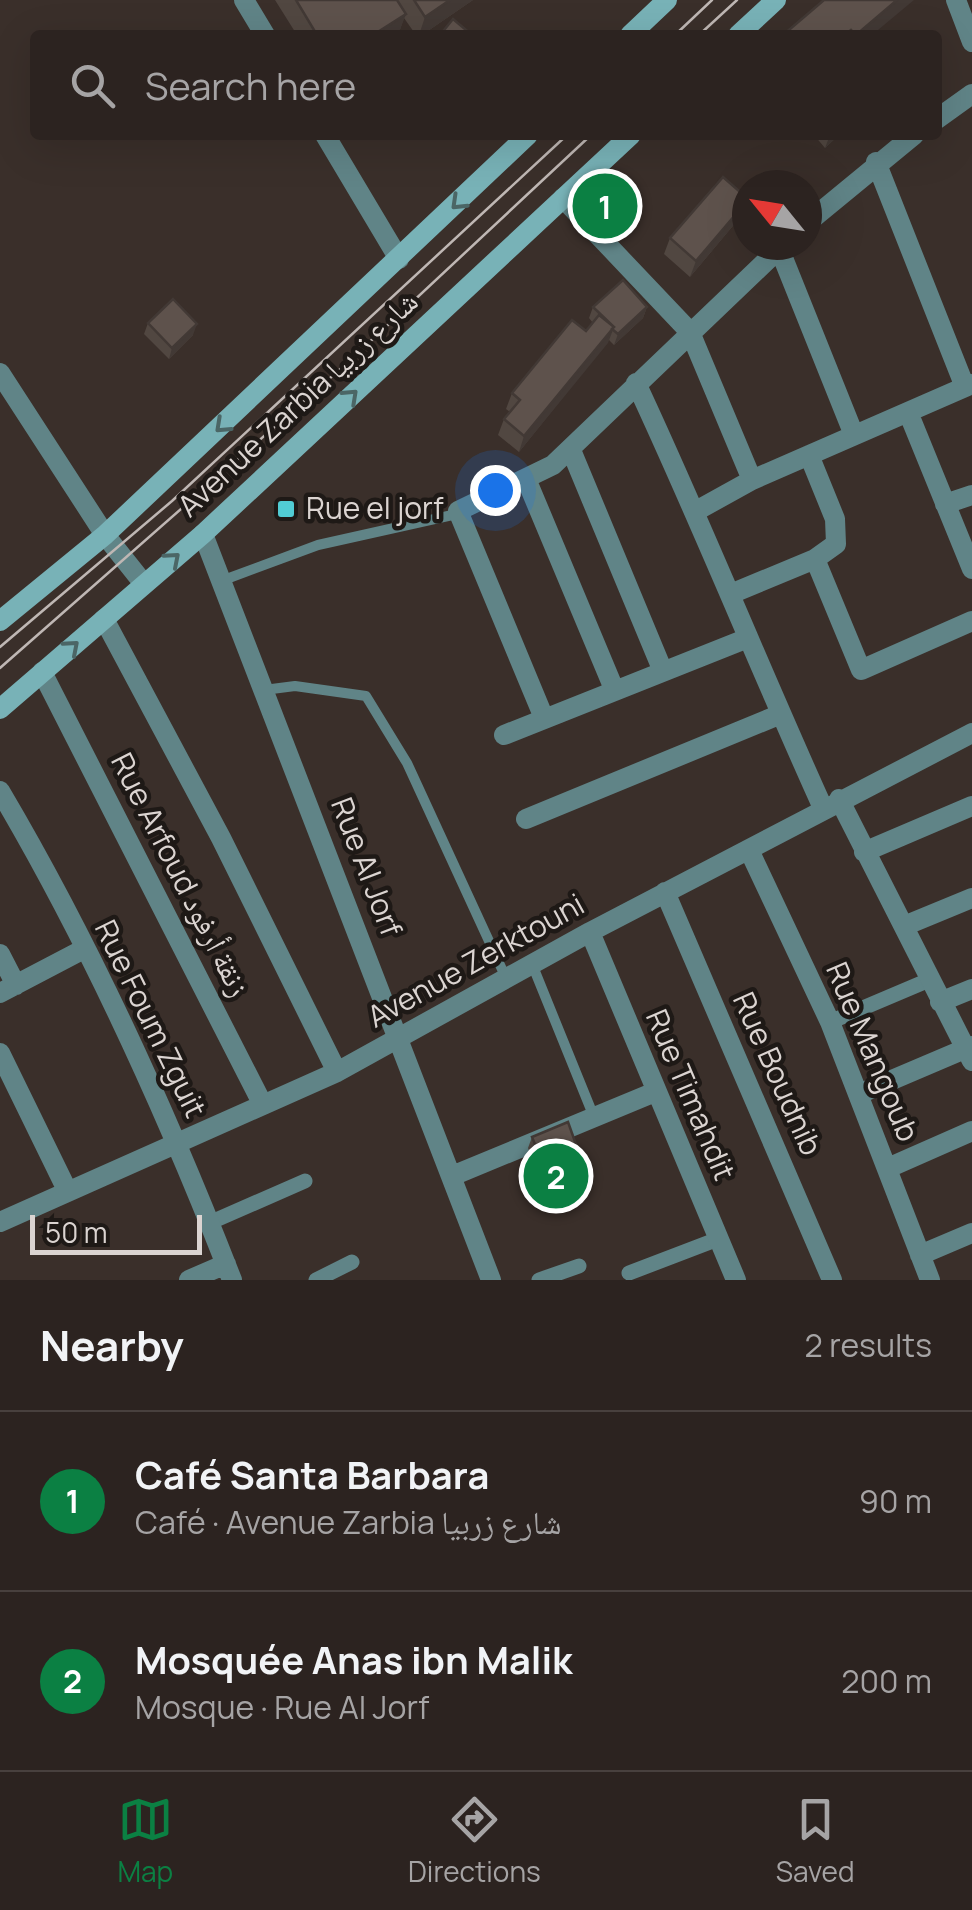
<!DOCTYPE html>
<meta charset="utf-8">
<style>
:root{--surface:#2c2320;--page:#382f2d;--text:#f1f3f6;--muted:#a6a4a5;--line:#48403e;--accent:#0b8043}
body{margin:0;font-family:Manrope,"Noto Naskh Arabic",sans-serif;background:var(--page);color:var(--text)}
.compass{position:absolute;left:732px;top:170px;width:90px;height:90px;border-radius:50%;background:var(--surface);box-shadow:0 10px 40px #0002;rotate:300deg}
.scale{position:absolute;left:30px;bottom:25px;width:172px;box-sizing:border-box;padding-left:10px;border:5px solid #dbd4d1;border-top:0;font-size:28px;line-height:35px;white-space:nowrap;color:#dbd4d1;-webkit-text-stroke:8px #1e1916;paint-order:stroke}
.you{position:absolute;left:495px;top:490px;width:35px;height:35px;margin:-25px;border:8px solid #fff;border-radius:50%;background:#1a73e8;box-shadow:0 0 0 15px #1a73e833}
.badge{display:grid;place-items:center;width:65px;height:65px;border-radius:50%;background:var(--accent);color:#fff;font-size:32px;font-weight:700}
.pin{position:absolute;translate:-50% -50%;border:5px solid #fff;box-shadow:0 2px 10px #0006}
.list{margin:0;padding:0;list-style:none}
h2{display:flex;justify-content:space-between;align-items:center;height:130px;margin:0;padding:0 40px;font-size:42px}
h2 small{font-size:32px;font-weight:400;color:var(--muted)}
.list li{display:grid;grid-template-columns:65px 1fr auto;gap:30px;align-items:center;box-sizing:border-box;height:180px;padding:0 40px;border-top:2px solid var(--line)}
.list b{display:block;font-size:38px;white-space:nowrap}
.list p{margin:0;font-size:32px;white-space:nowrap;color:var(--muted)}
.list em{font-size:32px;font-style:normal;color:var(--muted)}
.icon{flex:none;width:55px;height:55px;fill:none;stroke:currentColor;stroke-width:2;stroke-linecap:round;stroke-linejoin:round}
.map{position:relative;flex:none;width:972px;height:1280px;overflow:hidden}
.search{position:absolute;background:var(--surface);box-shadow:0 10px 40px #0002;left:30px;right:30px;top:30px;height:110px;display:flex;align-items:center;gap:25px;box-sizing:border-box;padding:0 35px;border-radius:10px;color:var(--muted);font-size:38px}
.sheet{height:490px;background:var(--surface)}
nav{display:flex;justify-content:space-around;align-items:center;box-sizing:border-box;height:140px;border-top:2px solid var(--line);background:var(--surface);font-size:28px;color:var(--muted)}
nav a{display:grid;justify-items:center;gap:5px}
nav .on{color:var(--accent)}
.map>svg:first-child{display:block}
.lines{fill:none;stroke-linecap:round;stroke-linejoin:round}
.service{stroke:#608487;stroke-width:10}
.pedestrian{stroke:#608487;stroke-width:15}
.minor{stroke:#608487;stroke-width:20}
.tertiary{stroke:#608487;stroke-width:20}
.secondary{stroke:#78b2b7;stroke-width:20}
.tram{stroke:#bfb7b4;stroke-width:2.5}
.wall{fill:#514741}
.shaded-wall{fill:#423935}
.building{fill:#5e524c;stroke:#423935;stroke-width:2.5}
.oneway{stroke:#4b6666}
.poi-dot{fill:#51ccd4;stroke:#1e1916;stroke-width:4}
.labels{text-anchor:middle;stroke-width:9;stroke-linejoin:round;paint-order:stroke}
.street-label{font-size:30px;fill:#dbd4d1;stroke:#1e1916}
.poi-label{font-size:30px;fill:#dbd4d1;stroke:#1e1916;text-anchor:start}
</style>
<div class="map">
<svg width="972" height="1280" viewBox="0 0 972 1280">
<rect width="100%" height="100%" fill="#3a2f2a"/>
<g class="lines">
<!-- service -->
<path class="service" d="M221 581 318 545 457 514
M264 690 295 686 366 696 407 763 506 978
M532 964 594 1117"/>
<!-- pedestrian -->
<path class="pedestrian" d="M830 1022 929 980
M209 1223 305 1181
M629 1273 718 1239
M316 1280 352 1262
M539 1280 579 1266"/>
<!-- minor -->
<path class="minor" d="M244 0 265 35
M956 0 972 42
M937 119 972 94
M325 135 399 259
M876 162 965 387
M563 198 690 332 752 480
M807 223 914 135
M779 248 854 435
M636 383C702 524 759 667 823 808
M908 412 972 569
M571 450 662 669
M527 481 614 689
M945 504 972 495
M696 511 752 480 972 384
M203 534 491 1280
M815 559 861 670 972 621
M733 593 815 559 836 544 835 519 809 455
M104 619 221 838 337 1072
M42 672 263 1105
M544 718 458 511 553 465 783 245
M504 735 748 638
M0 791C91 945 167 1113 232 1280
M839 799 972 1061
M526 819 781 714
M749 850 830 1022 930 1280
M864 852 972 806
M665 892 832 1280
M904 926 972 898
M590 932 736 1280
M0 954 16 985
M0 993 84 949
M940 1002 972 989
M0 1053 67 1190
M859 1094 972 1046
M888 1168 972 1131
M452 1176 655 1092
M0 1222 337 1072 590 932 972 733
M920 1255 972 1233
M189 1280 226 1264"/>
<!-- tertiary -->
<path class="tertiary" d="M0 373 105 535 144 584"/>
<!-- secondary -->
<path class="secondary" d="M630 35 667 0
M738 35 776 0
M0 621 105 535 528 135
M0 709 203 534 631 135"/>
<!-- tram -->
<path class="tram" d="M675 35 712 0
M699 35 737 0
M0 647 172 501 567 135
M0 668 346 364 591 135"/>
</g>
<!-- wall -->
<path class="wall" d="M275 0H473L422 35H416L404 18 398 35H297Z
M814 135H839L825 148Z
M747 198 742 215 690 277 664 254 670 238Z
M593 307H647L643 318 614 345 609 340 519 452 498 435 504 419 510 412 506 409 512 393 586 331 593 323 589 318Z
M148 323 193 335 169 359 144 334Z
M532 1137 576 1176 572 1187 548 1197 528 1148Z"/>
<!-- shaded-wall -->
<path class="shaded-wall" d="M450 0H473L422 35H419L425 17Z
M897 0H914L872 35H856Z
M406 14 398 35H373Z
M830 135H839L825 148Z
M747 201 742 215 690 277 696 261Z
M647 307 643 318 614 345 618 334Z
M197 324 193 335 169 359 172 348Z
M614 327 608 343 519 452 524 436Z
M576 1176 572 1187 548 1197 552 1186Z"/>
<!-- building -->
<path class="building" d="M296 0H397L406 14 373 35H317Z
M414 0H450L425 17Z
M824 0H897L856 35 851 30 845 35H783Z
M453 19 472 35H440Z
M723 177 747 198V201L696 261 670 238Z
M623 280 647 307 618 334 612 329 614 327 593 307Z
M173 299 197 324 172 348 148 323Z
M599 315 614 327 524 436 504 419 520 400 512 393 572 320 586 331Z
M568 1122 579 1153 576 1176 552 1186 532 1137Z"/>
<!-- one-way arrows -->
<defs><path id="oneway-chevron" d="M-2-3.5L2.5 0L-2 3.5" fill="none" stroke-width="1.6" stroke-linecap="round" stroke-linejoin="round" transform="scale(2.5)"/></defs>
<g class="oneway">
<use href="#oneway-chevron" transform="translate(458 203) rotate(136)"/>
<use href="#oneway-chevron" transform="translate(351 396) rotate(-43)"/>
<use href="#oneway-chevron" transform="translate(222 426) rotate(137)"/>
<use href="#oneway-chevron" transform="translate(173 559) rotate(-41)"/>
<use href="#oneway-chevron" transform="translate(72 647) rotate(-41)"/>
</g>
<!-- markers -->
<rect class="poi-dot" x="276" y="499" width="20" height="20" rx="5"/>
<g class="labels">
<!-- street labels -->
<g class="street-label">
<text transform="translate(298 404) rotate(-43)" y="10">Avenue Zarbia شارع زربيا</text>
<text transform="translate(366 867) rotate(69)" y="10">Rue Al Jorf</text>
<text transform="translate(180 875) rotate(63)" y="10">Rue Arfoud زنقة أرفود</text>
<text transform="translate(476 961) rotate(-29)" y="10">Avenue Zerktouni</text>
<text transform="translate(150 1019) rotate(64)" y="10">Rue Foum Zguit</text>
<text transform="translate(872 1052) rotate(67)" y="10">Rue Mangoub</text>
<text transform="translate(777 1074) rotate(66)" y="10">Rue Boudnib</text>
<text transform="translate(690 1095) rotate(67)" y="10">Rue Timahdit</text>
</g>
<!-- poi labels -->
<g class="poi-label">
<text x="306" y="519">Rue el jorf</text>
</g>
</g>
</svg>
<svg class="compass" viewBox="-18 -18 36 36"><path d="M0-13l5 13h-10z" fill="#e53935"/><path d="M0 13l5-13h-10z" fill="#a6a4a5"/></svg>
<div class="scale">50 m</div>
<div class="you"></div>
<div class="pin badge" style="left:605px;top:206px">1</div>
<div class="pin badge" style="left:556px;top:1176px">2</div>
<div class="search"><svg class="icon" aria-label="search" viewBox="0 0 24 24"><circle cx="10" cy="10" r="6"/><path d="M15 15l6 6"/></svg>Search here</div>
</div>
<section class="sheet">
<h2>Nearby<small>2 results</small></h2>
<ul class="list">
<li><span class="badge">1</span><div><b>Café Santa Barbara</b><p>Café · Avenue Zarbia شارع زربيا</p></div><em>90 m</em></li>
<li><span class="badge">2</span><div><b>Mosquée Anas ibn Malik</b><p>Mosque · Rue Al Jorf</p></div><em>200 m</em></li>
</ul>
</section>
<nav>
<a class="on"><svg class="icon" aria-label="map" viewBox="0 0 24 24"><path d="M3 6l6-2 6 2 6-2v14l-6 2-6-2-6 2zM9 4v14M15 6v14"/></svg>Map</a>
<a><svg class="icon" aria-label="directions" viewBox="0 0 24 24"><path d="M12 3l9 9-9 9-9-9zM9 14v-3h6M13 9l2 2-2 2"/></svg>Directions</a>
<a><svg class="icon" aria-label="saved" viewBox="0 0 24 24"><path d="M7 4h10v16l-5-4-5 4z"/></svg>Saved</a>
</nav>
